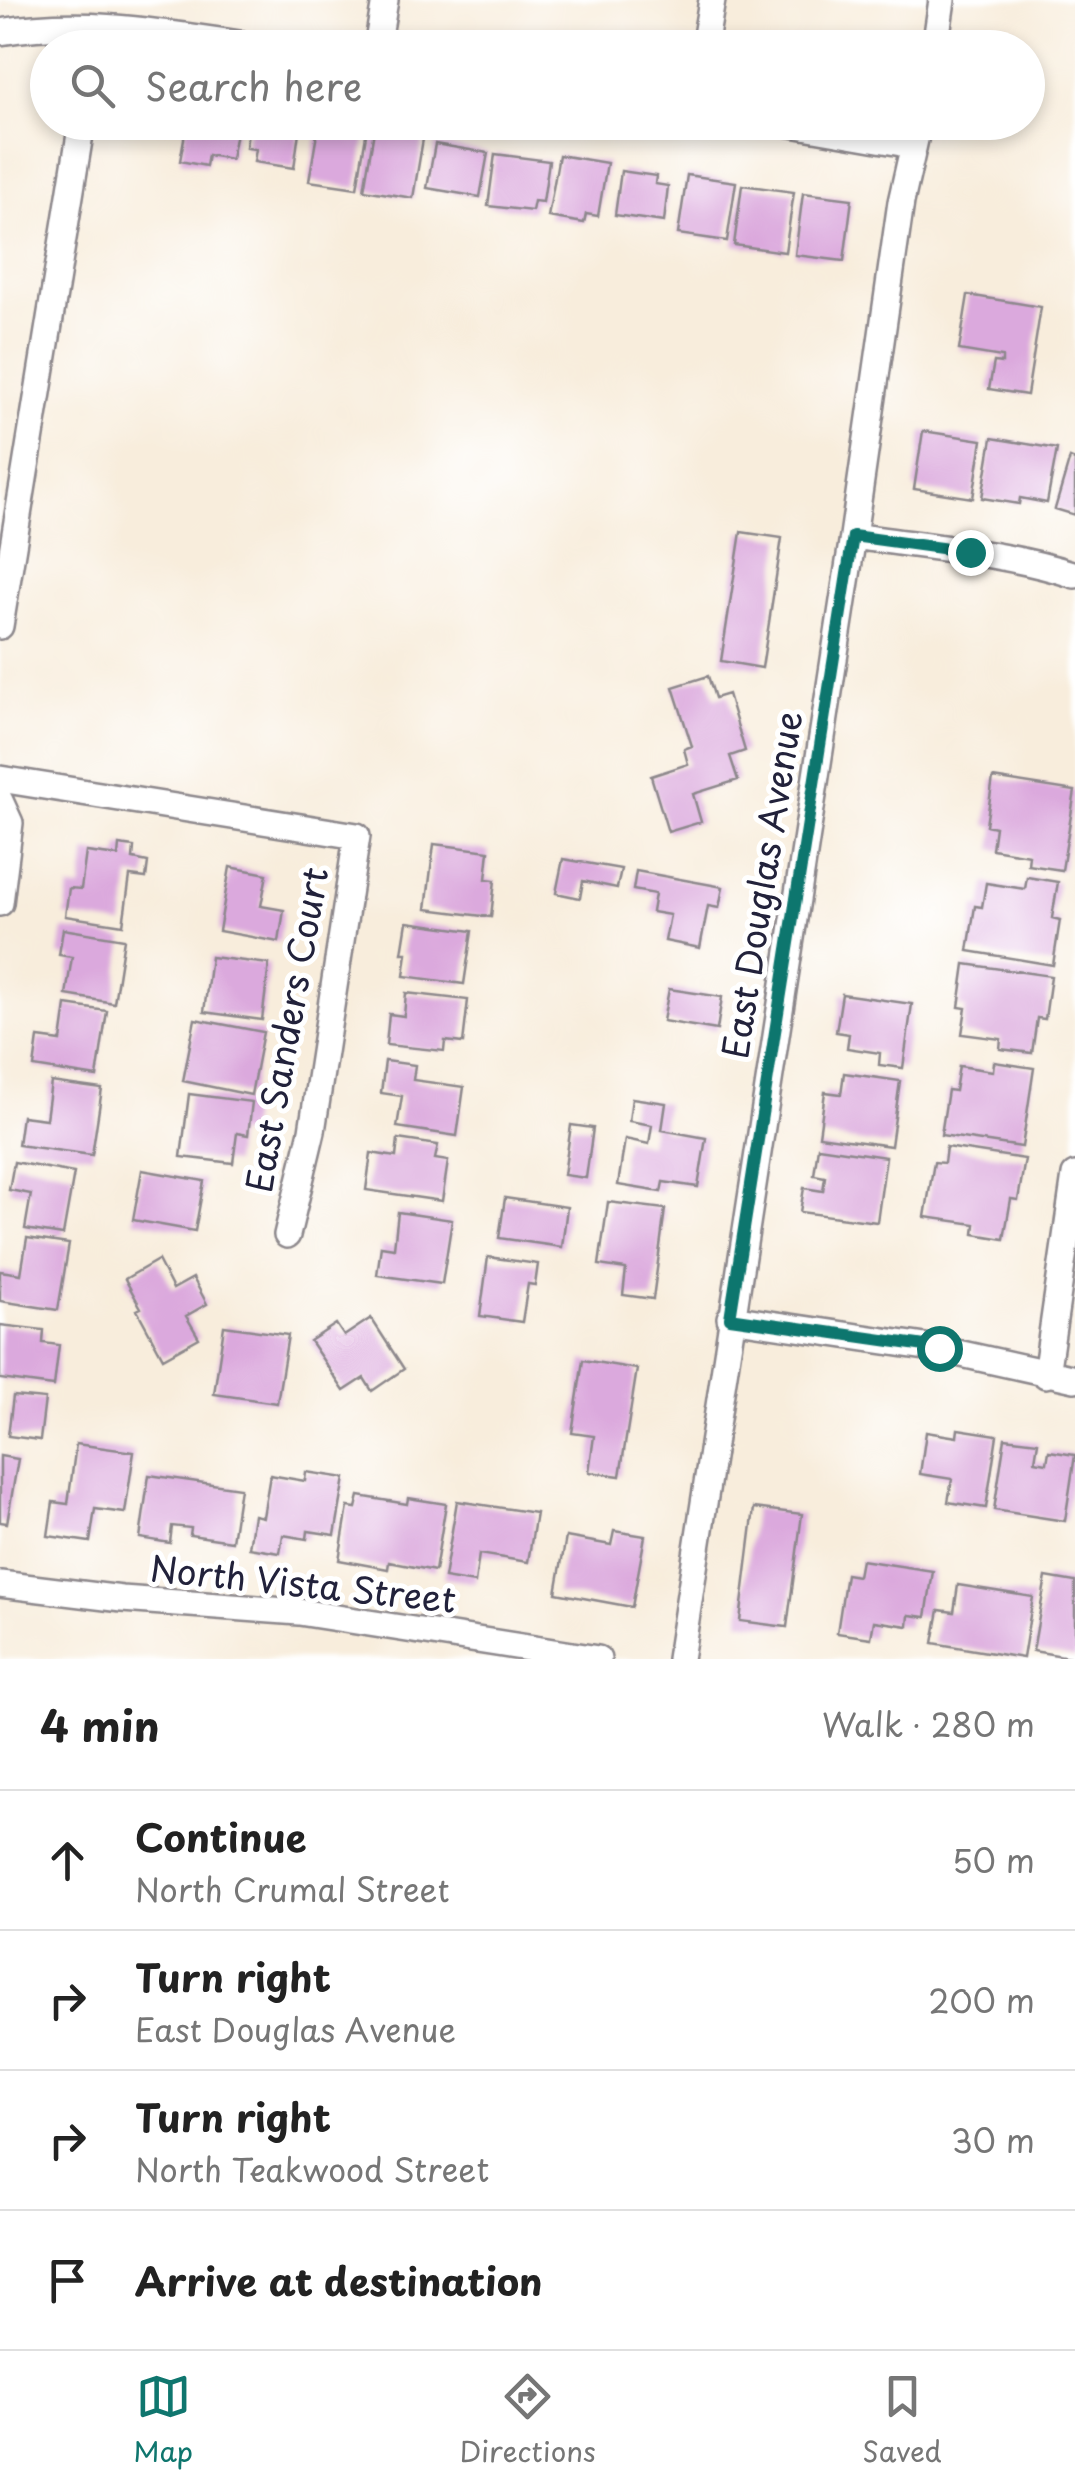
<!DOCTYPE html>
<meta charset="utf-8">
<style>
:root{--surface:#fff;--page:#f6f6f6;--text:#222;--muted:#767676;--line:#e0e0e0;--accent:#0f766e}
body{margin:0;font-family:"Playpen Sans",sans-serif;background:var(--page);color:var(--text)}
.stop{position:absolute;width:30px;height:30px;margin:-22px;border:8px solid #0f766e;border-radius:50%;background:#fff}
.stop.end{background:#0f766e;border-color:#fff;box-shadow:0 2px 10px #0008}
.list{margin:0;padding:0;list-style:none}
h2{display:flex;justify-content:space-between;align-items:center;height:130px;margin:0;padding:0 40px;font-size:42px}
h2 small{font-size:32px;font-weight:400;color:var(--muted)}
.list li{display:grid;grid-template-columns:65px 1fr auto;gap:30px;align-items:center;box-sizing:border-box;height:140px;padding:0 40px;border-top:2px solid var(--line)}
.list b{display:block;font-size:38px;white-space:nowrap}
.list p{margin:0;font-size:32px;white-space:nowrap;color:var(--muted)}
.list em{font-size:32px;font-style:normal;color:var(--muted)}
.icon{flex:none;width:55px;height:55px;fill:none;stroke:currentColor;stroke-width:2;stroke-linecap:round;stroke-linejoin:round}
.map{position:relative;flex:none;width:1075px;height:1659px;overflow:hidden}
.search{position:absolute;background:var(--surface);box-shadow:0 5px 15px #0003;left:30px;right:30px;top:30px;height:110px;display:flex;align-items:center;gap:25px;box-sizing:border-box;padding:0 35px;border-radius:55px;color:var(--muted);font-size:38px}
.sheet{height:690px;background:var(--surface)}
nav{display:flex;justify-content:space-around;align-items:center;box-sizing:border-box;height:140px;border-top:2px solid var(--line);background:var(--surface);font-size:28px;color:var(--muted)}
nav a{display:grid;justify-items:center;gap:5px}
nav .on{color:var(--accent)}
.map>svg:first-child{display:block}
.building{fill:#dba9dd}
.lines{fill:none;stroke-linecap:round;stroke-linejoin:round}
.street-casing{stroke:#8d888c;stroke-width:30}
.street{stroke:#fff;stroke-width:25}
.route{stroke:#0f766e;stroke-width:12}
.labels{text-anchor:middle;stroke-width:10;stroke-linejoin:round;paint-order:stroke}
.street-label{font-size:35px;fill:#22223b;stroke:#fff}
</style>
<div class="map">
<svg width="1075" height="1659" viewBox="0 0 1075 1659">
<rect width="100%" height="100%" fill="#fff"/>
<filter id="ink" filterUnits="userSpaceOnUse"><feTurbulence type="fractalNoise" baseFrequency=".01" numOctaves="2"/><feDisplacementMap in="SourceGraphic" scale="20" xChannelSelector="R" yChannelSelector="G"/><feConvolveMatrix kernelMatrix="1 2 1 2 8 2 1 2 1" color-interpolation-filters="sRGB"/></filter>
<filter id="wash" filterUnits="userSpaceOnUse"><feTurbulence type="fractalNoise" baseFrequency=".0048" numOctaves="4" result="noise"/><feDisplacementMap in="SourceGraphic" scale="40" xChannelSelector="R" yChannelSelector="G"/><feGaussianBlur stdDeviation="2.25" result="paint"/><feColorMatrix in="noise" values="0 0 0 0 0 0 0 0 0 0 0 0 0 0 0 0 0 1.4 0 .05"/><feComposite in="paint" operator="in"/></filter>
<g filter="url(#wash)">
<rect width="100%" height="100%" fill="#f8eddc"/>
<g id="blocks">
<!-- building -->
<path class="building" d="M187 122H238L231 159 208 155 206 166 180 161Z
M249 122 300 125 294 168 254 162 256 149 246 148Z
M319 122 367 129 357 188 309 181Z
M375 125 424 133 413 198 364 190Z
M435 144 488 153 480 197 427 188Z
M495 154 549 161 543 202 534 201 532 211 488 206Z
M559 155 607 163 598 216 586 214 584 223 548 217Z
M621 171 656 176 655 184 668 186 664 222 615 215Z
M687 175 736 182 727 241 678 234Z
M742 185 794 192 785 252 734 245Z
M803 193 852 199 844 261 795 255Z
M968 295 1041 307 1027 395 989 389 994 362 1002 363V357L959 350Z
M923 431 982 440 973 498 914 489Z
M992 438 1057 449 1047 503 1020 498 1019 504 982 498Z
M1070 458 1075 460V515L1055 509Z
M741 532 782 538 762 668 721 661Z
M708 676 715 698 728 694 745 751 730 756 738 780 693 794 701 822 668 832 651 776 688 764 684 749 692 746 673 687Z
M993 778 1075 791 1062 870 1028 865 1029 855 992 849 995 827 986 825Z
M434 844 489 851 486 879 495 880 491 917 426 909Z
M119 845 134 847 133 859 148 862 146 878 130 876 123 925 65 916 69 888 81 889 86 852 118 856Z
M563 859 621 869 617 888 583 881 580 898 556 893Z
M230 867 267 874 261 906 284 910 279 942 219 931Z
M636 871 723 887 719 908 708 906 700 948 665 941 670 915 652 912 655 894 633 890Z
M1027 877 1058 882 1052 918 1060 920 1053 965 968 951 975 906 982 907 986 883 1025 889Z
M407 922 472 931 464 984 404 976 407 953H402Z
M63 929 124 939 114 1003 66 995 72 957 59 955Z
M211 957 269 964 262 1020 204 1012Z
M965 964 1051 976 1045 1019 1037 1018 1032 1053 1000 1049 1001 1039 962 1034 966 1008 959 1007Z
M669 989 722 997 717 1030 663 1021Z
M406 993 468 1000 463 1043 445 1041 444 1051 386 1045 389 1014 404 1016Z
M842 994 912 1004 903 1068 879 1065 880 1053 847 1048 849 1034 836 1032Z
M66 1005 107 1011 97 1077 34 1067 38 1038 61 1041Z
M195 1019 263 1032 251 1095 183 1081Z
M385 1061 415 1065 413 1080 464 1087 457 1136 397 1127 402 1096 381 1093Z
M994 1062 1034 1068 1022 1147 941 1135 948 1090 955 1091 959 1066 993 1071Z
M844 1073 900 1081 891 1146 819 1136 825 1092 841 1094Z
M51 1082 102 1089 92 1155 18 1145 22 1116 46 1119Z
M189 1094 252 1102 248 1135 237 1133 233 1163 181 1157Z
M632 1098 666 1103 662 1130 706 1138 698 1187 663 1182 661 1192 618 1185 625 1139 649 1144 652 1125 629 1121Z
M571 1125 593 1128 586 1178 564 1175Z
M398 1139 438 1145 435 1159 448 1161 442 1201 366 1190 371 1153 396 1157Z
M818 1147 886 1157 877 1222 800 1212 804 1188 823 1191 825 1177 814 1175Z
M946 1147 1025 1159 1018 1200 1011 1199 1004 1239 974 1234 975 1224 925 1217 934 1162 944 1163Z
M14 1162 74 1173 63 1235 25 1229 31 1194 9 1190Z
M142 1170 204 1181 195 1231 133 1220Z
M505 1198 567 1207 562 1247 499 1238Z
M608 1202 665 1209 653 1299 623 1295 626 1269 599 1265Z
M398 1212 452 1220 442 1284 377 1275 381 1246 394 1248Z
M27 1238 69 1244 58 1310 0 1301V1271L21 1274Z
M488 1257 538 1264 535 1285 528 1284 522 1322 480 1316Z
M158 1260 173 1289 193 1278 207 1304 186 1316 199 1338 163 1358 137 1310 141 1308 125 1279Z
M371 1318 404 1369 372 1391 364 1378 344 1391 310 1341 336 1324 344 1336Z
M0 1325 44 1330 43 1343 59 1345 54 1386 0 1379Z
M224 1326 288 1335 277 1403 214 1394Z
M583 1360 637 1369 620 1476 589 1472 594 1436 572 1433Z
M13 1396 45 1399 40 1440 8 1436Z
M958 1429 997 1435 986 1508 948 1502 952 1479 920 1474 926 1432 957 1437Z
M1005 1438 1038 1442 1035 1461 1047 1463 1049 1451 1075 1455 1065 1521 994 1510Z
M76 1444 134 1452 125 1513 95 1509 90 1542 48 1536 53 1502 68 1504Z
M0 1456 18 1459 7 1523 0 1522Z
M306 1472 345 1478 335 1535 308 1531 307 1539 283 1535 280 1553 249 1548 254 1515 263 1517 270 1475 305 1481Z
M149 1475 240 1488 232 1541 190 1535 191 1528 172 1526 170 1543 140 1538Z
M359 1496 407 1504 408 1498 446 1504 435 1571 389 1562 388 1569 339 1560 348 1507 356 1508Z
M457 1501 536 1513 528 1562 479 1554 475 1583 444 1578Z
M754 1508 802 1514 787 1627 740 1621Z
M614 1531 645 1536 632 1607 556 1593 566 1537 611 1545Z
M861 1560 933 1571 926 1617 909 1615 908 1626 874 1621 871 1638 837 1633 846 1574 858 1576Z
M1046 1577 1075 1582V1658L1033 1651Z
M958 1585 1033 1597 1023 1658 933 1643 939 1610 954 1612Z"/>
</g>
</g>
<g filter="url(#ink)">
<use href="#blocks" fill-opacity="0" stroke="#8d888c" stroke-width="2.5"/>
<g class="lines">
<defs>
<path id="street" d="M0 32C94 17 173 35 266 48
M377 48 385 0
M704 48 712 0
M935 48 942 0
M780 122 913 145
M853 536C927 547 1004 552 1075 575
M0 626 82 122
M0 779 357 836 312 1131 287 1235
M0 801 10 823 0 903
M730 1318 939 1349 1075 1379
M1046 1375 1075 1175
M0 1584 122 1599 299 1612 598 1659
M680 1659 853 536 901 202 919 122"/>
</defs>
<!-- street casing -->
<use href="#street" class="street-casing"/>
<!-- street -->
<use href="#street" class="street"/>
</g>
</g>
<g class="lines" filter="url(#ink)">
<!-- route -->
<path class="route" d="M939 1348 730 1318 853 536 970 552"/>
</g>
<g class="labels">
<!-- street labels -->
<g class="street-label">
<text transform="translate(763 885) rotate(-81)" y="12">East Douglas Avenue</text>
<text transform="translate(288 1030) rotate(-80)" y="12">East Sanders Court</text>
<text transform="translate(303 1585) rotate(6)" y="12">North Vista Street</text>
</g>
</g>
</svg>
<div class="stop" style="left:939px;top:1348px"></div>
<div class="stop end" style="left:970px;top:552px"></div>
<div class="search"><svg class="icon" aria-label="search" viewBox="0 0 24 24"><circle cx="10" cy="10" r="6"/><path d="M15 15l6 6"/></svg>Search here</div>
</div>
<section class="sheet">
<h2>4 min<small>Walk · 280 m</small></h2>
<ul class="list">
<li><svg class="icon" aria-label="ahead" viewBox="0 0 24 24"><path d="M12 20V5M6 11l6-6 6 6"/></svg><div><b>Continue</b><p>North Crumal Street</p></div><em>50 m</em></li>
<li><svg class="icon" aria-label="right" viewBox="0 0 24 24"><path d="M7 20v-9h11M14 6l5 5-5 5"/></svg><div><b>Turn right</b><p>East Douglas Avenue</p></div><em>200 m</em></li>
<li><svg class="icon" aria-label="right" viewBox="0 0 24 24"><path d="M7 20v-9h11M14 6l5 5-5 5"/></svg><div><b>Turn right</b><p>North Teakwood Street</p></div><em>30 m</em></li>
<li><svg class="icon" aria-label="arrive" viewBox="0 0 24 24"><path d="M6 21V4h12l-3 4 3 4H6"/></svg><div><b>Arrive at destination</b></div></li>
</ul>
</section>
<nav>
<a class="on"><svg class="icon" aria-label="map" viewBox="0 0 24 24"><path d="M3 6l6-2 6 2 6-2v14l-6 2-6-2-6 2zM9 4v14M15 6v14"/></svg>Map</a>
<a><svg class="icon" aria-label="directions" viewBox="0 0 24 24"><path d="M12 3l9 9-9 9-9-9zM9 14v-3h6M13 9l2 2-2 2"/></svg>Directions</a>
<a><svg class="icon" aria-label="saved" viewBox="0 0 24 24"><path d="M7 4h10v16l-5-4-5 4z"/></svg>Saved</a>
</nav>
